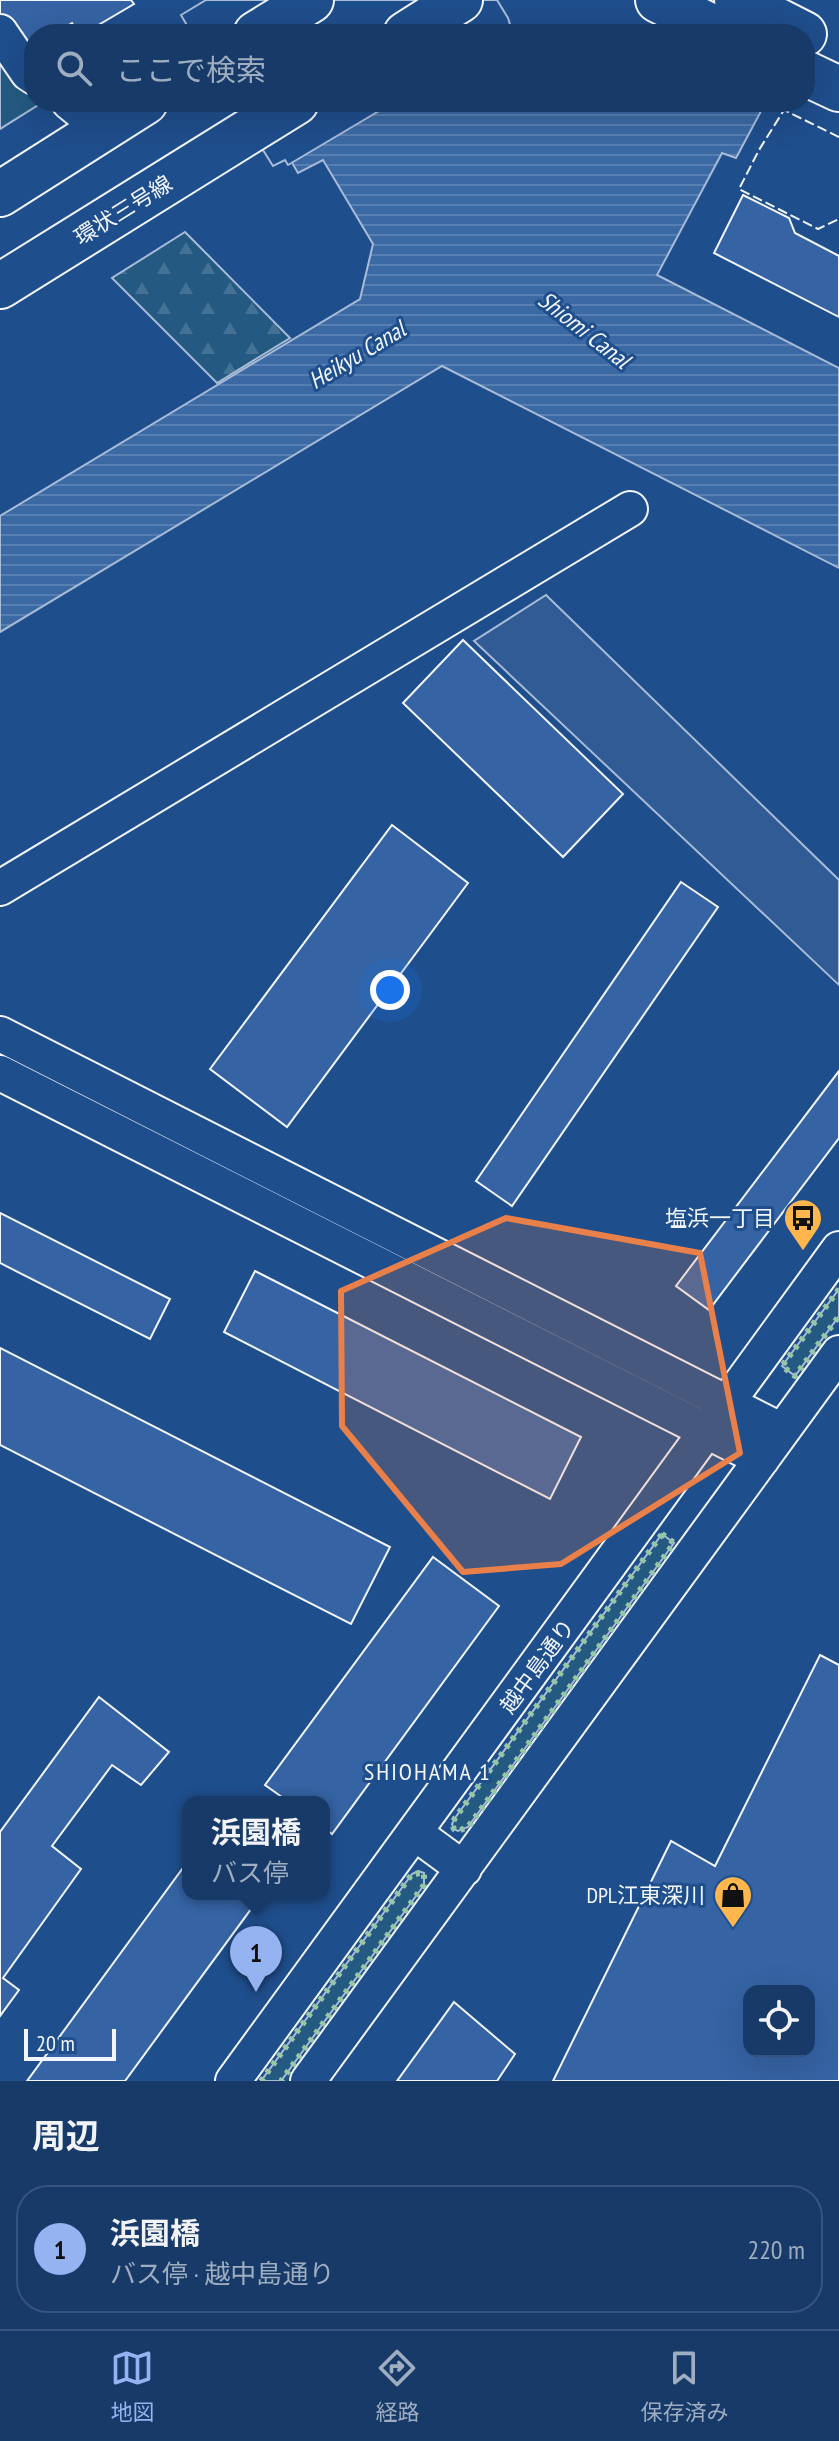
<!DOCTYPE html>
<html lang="ja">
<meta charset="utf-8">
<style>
:root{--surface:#173a69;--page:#244571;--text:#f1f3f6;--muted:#9eadc0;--line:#36547d;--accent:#95b2f1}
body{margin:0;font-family:"PT Sans Narrow","Noto Sans JP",sans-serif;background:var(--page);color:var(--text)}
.controls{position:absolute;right:24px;bottom:24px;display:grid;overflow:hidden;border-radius:16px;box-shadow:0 8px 32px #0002}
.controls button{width:72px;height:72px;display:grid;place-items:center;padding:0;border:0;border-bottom:2px solid var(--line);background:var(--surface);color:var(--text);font:40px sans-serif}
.scale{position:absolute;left:24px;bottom:20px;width:92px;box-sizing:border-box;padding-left:8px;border:4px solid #f2f6ff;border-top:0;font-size:22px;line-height:28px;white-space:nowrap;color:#f2f6ff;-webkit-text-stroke:6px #1f4e8c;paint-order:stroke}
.you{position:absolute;left:390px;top:990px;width:28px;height:28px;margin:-20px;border:6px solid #fff;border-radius:50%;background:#1a73e8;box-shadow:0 0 0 12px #1a73e833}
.badge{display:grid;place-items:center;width:52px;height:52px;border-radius:50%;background:var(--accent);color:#111;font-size:26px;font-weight:700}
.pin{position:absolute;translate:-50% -66px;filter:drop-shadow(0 2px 4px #0008)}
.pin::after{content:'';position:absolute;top:42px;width:28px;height:24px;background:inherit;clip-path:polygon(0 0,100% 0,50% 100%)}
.popup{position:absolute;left:182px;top:1796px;width:148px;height:104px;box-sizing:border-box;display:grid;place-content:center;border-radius:16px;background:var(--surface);filter:drop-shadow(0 2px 6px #0005);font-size:26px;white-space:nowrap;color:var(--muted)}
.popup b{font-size:30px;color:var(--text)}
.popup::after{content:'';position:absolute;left:50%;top:100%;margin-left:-16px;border:16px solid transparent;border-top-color:var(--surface)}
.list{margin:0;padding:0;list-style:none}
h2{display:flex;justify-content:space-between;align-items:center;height:104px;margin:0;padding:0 32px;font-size:34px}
h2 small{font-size:26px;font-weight:400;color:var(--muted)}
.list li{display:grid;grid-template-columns:52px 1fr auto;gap:24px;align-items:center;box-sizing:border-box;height:128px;margin:0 16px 16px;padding:0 16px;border:2px solid var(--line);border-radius:32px}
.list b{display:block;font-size:30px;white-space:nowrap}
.list p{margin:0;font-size:26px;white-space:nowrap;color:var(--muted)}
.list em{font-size:26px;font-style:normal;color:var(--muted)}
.icon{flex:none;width:44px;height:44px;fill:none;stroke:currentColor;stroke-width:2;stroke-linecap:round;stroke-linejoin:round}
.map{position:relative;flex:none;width:839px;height:2081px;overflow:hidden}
.search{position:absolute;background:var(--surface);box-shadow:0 8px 32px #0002;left:24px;right:24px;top:24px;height:88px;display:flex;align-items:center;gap:20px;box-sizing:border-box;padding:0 28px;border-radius:32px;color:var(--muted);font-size:30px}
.sheet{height:248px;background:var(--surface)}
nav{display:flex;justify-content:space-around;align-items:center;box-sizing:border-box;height:112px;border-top:2px solid var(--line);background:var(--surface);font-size:22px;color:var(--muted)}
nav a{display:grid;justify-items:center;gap:4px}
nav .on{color:var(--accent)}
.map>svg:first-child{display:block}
.grass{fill:#245a82;stroke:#a8bbd7;stroke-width:2}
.forest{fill:url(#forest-firs);stroke:#a8bbd7;stroke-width:2}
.parking{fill:#305b95;stroke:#a8bbd7;stroke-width:2}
.water{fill:url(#water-rules);stroke:#a8bbd7;stroke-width:2}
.pier{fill:#1f4e8c;stroke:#a8bbd7;stroke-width:2}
.building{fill:#3563a3;stroke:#f2f6ff;stroke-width:2;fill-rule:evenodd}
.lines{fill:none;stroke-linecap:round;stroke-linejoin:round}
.minor-casing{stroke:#f2f6ff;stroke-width:38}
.major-casing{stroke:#f2f6ff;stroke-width:48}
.minor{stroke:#1f4e8c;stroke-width:34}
.major{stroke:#1f4e8c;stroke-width:44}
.hedge{stroke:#97c8a6;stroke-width:6;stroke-dasharray:4 6;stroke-linecap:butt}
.fence{stroke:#f2f6ff;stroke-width:2;stroke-dasharray:10 4;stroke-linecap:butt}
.marked{fill:#ea8049;fill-opacity:0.2;stroke:#ea8049;stroke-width:6;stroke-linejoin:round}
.labels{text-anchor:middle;stroke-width:6;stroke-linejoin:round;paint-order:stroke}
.street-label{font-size:22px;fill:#f2f6ff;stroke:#1f4e8c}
.poi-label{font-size:22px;fill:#f2f6ff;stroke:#1f4e8c;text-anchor:end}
.water-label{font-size:24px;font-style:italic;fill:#f2f6ff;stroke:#1f4e8c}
.neighbourhood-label{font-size:24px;letter-spacing:2px;fill:#f2f6ff;stroke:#1f4e8c}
</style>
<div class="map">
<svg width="839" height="2081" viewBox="0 0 839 2081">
<defs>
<pattern id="forest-firs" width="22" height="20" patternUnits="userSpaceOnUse" patternTransform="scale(2)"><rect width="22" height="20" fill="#245a82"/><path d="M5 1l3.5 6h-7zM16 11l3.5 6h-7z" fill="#447295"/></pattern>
<pattern id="water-rules" width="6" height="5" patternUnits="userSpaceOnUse" patternTransform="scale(2)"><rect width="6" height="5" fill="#3b69a3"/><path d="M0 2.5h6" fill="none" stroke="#587fb1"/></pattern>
</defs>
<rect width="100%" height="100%" fill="#1f4e8c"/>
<!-- grass -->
<path class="grass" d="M0 58 34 92V102H43L0 129Z
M839 1289V1316L795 1376 782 1366Z
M662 1534 674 1543 468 1827 458 1831 454 1829 452 1824 455 1818Z
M418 1871 424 1873V1885L281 2081H261L412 1874Z"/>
<!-- forest -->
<path class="forest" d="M185 232 290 338 217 383 112 278Z"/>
<!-- parking -->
<path class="parking" d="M546 595 839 880V985L474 641Z"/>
<!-- water -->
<path class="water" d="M237 102H766L736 158 722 153 657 275 839 368V568L442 366 0 632V516L360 299 373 244 323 160 298 173 287 154Z"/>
<!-- pier -->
<path class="pier" d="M206 0H497L508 18 512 31 508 34H192L181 15Z
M233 102H394L288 165 285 160 273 166Z"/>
<!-- building -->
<path class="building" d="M0 0H131L134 4 83 34H80L72 23 54 34H34V46L22 54 0 18Z
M743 195 789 218 795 233 839 256V317L714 253Z
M463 640 623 794 563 857 403 703Z
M392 825 468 883 287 1127 210 1069Z
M681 882 718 907 512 1206 476 1181Z
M839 1071V1138L709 1310 676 1286Z
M0 1213 170 1299 150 1339 0 1263Z
M255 1271 581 1437 550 1499 224 1332Z
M0 1348 390 1547 351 1624 0 1445Z
M433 1557 499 1606 332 1834 324 1828V1802H289L265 1785Z
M820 1655 839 1665V2081H553L671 1841 715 1866ZM749 1991H809V2051H749Z
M99 1697 169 1752 141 1785 112 1765 52 1846 81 1869 3 1978 19 1990 0 2016V1832Z
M188 1861V1894H262L125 2081H27Z
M454 2002 515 2054 497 2081H397Z"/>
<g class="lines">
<defs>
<path id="minor" d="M0 32 28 73 34 77
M69 102 101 128
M0 888 630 509
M0 1034 782 1431
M0 1073 762 1459
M415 1833 464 1869
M233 2081 839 1249
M308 2081 839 1353"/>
<path id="major" d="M658 0 726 34
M737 0 804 34
M256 34 311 0
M406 34 460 0
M805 73 839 89
M0 194 145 102
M0 286 296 102"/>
</defs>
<!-- minor casing -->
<use href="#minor" class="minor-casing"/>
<!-- major casing -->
<use href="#major" class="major-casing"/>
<!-- minor -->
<use href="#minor" class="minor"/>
<!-- major -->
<use href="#major" class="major"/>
<!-- hedge -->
<path class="hedge" d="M839 1289 782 1366 795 1376 839 1316
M662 1534 674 1543 468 1827 458 1831 454 1829 452 1824 455 1818Z
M261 2081 412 1874 424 1873V1885L281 2081"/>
<!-- fence -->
<path class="fence" d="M839 137 784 110 759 150 739 189 818 229 839 219"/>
</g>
<!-- marked area -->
<path class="marked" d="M506 1218 700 1253 740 1453 561 1564 463 1572 342 1426 341 1291Z"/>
<!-- icons -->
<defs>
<symbol id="bus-pin" viewBox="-11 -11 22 30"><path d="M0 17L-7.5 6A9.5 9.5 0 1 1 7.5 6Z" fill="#ffb74d" stroke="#1f4e8c"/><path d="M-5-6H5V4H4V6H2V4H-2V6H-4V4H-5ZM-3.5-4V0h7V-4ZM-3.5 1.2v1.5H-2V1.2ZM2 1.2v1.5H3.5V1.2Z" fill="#111"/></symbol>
<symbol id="shop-pin" viewBox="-11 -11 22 30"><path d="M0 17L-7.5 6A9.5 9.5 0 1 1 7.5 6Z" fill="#ffb74d" stroke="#1f4e8c"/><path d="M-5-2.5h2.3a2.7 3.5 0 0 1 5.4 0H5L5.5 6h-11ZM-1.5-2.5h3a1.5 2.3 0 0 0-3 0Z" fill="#111"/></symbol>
</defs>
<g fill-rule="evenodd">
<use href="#bus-pin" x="781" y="1196" width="44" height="60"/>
<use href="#shop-pin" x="711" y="1873" width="44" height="60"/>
</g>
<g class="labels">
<!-- street labels -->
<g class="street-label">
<text transform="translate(123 210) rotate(-32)" y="8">環状三号線</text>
<text transform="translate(537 1666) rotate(-54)" y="8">越中島通り</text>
</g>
<!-- poi labels -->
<g class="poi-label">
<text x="775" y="1226">塩浜一丁目</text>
<text x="705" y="1903">DPL江東深川</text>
</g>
<!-- water labels -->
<g class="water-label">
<text transform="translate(584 330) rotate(38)" y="8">Shiomi Canal</text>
<text transform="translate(357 355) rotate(-31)" y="8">Heikyu Canal</text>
</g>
<!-- neighbourhood labels -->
<g class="neighbourhood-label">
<text x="428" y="1780">SHIOHAMA 1</text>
</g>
</g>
</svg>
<div class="controls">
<button><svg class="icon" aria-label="locate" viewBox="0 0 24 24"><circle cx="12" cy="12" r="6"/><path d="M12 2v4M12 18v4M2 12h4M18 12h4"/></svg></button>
</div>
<div class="scale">20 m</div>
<div class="you"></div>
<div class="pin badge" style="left:256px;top:1992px">1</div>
<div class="popup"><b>浜園橋</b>バス停</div>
<div class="search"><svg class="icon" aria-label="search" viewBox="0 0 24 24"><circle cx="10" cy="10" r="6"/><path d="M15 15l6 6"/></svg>ここで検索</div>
</div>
<section class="sheet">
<h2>周辺<small></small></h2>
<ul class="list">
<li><span class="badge">1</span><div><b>浜園橋</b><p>バス停 · 越中島通り</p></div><em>220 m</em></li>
</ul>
</section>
<nav>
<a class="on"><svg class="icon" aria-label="map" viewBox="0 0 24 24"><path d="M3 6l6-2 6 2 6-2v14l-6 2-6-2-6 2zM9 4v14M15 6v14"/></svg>地図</a>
<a><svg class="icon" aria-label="directions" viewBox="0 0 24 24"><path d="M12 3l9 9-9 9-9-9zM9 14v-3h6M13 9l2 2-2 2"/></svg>経路</a>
<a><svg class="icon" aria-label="saved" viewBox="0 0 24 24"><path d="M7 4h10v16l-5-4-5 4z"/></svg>保存済み</a>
</nav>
